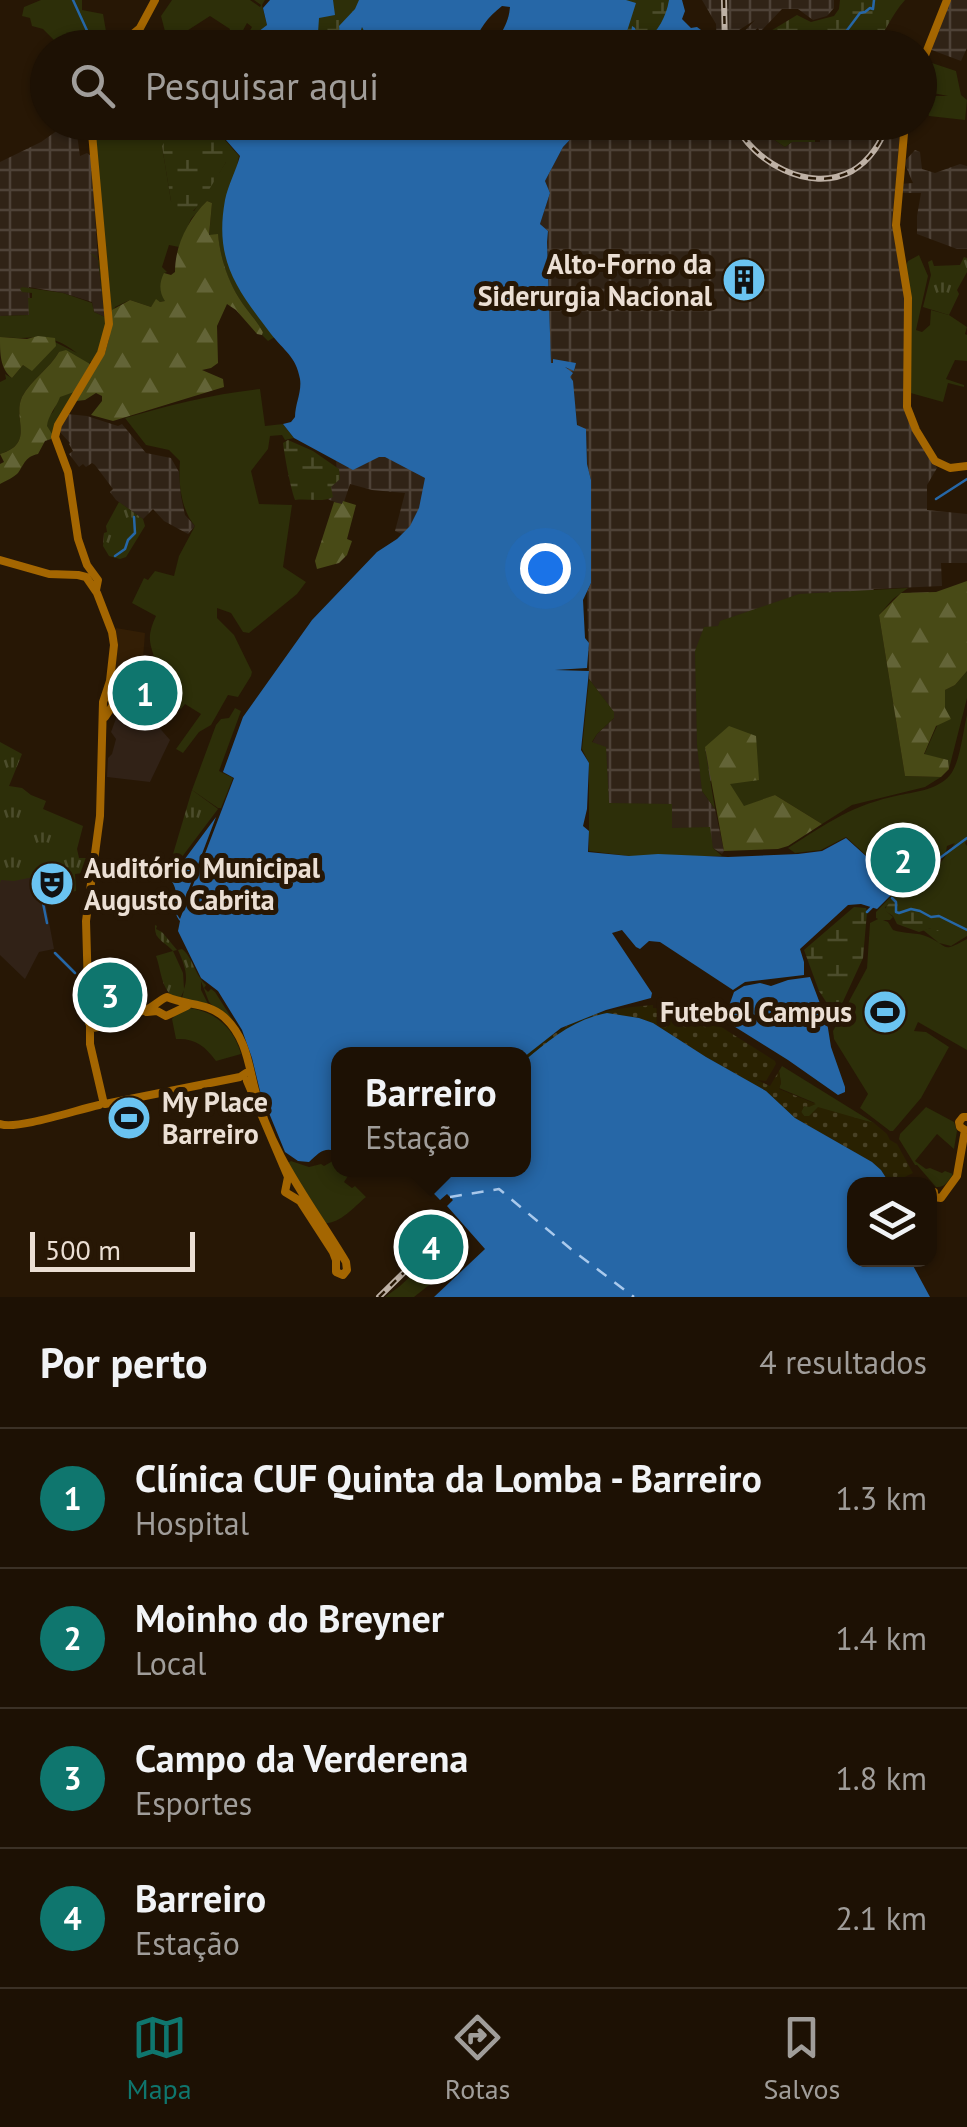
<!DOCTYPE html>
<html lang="pt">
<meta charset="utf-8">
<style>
:root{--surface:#1d1104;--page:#2a1f13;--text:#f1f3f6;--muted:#a09d9a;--line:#3b3126;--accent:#0f766e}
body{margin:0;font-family:"PT Sans",sans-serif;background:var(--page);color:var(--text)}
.controls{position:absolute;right:30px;bottom:30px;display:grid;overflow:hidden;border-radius:20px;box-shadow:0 2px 8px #0004}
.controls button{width:90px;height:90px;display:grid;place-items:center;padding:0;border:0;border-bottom:2px solid var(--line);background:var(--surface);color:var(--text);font:50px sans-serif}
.scale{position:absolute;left:30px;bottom:25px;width:165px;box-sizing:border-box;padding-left:10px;border:5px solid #ebdfd4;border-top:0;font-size:28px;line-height:35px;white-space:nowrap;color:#ebdfd4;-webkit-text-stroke:8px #271705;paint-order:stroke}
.you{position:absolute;left:545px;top:568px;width:35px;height:35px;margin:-25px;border:8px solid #fff;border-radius:50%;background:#1a73e8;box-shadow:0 0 0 15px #1a73e833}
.badge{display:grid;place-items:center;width:65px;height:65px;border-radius:50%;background:var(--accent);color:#fff;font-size:32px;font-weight:700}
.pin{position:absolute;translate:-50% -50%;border:5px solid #fff;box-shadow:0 2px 10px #0006}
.popup{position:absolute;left:331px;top:1047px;width:200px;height:130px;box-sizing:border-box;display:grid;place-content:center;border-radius:20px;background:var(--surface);filter:drop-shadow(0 2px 8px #0005);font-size:32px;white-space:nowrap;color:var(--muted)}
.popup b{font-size:38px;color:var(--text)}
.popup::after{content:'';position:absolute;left:50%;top:100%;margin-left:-20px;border:20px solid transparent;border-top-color:var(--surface)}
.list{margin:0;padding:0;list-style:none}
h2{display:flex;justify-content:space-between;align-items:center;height:130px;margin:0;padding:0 40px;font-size:42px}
h2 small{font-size:32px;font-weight:400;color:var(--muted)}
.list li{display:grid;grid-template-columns:65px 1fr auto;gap:30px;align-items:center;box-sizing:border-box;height:140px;padding:0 40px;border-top:2px solid var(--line)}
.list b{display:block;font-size:38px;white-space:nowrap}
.list p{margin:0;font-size:32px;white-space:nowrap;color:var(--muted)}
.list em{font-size:32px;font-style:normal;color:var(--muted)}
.icon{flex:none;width:55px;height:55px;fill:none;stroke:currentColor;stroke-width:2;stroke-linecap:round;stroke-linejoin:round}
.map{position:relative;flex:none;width:967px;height:1297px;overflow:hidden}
.search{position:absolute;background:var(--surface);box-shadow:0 2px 8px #0004;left:30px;right:30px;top:30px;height:110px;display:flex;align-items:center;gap:25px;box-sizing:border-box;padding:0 35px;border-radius:55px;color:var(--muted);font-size:38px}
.sheet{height:690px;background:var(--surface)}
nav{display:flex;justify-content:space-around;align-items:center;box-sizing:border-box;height:140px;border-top:2px solid var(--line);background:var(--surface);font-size:28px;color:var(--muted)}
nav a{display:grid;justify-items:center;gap:5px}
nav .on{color:var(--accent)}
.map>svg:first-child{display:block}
.built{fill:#331e05}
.industrial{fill:url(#industrial-grid)}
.education{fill:#312217}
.grass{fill:#2d2f09;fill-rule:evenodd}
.forest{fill:url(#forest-firs)}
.wetland{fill:url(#wetland-marsh)}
.sand{fill:url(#sand-dots)}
.park{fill:url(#park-tufts)}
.water{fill:#2667a7}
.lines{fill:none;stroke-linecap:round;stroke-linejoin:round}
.stream{stroke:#2667a7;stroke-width:2.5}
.ferry{stroke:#aacaed;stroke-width:2.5;stroke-dasharray:12 10;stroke-linecap:butt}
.major{stroke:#a46601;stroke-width:8}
.rail-casing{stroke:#beb1a5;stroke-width:6}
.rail{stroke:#271705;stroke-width:2.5;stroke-dasharray:8;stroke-linecap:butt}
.labels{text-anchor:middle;stroke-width:10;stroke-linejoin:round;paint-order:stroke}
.poi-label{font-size:28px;font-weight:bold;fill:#ebdfd4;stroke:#271705;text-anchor:end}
</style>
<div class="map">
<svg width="967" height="1297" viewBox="0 0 967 1297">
<defs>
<pattern id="industrial-grid" width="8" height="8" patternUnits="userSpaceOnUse" patternTransform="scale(2.5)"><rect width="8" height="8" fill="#302316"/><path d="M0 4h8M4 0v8" fill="none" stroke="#4e4237"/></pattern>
<pattern id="forest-firs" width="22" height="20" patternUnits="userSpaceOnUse" patternTransform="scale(2.5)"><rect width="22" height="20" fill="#484a16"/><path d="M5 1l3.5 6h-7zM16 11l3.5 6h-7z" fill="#636437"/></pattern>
<pattern id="wetland-marsh" width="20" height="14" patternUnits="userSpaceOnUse" patternTransform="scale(2.5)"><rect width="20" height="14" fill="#2d2f09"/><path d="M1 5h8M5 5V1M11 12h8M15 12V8" fill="none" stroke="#4c4d2c"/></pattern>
<pattern id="sand-dots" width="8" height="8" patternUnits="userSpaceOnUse" patternTransform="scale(2.5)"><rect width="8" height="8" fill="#292101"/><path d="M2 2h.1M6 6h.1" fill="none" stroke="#484125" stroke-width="1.8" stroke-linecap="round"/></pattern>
<pattern id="park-tufts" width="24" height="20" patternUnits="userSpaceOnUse" patternTransform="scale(2.5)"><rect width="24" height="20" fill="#2d2f09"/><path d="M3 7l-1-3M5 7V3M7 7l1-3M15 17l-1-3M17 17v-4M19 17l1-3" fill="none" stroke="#4c4d2c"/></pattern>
</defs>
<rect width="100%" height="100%" fill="#271705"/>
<!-- built -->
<path class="built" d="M116 628 145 633 141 684 115 698 112 697 110 690 115 671 118 642 115 635Z"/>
<!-- industrial -->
<path class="industrial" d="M702 0H834V8L827 16 813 20 798 9H782L760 32 758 28 739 42 737 39 755 20 731 35V47H717L716 24Z
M949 0H967V48L961 61 929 49 935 32 940 30 938 26Z
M642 122 747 123 750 133 773 139 785 147 792 142H820L821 123H901L892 223 906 288 904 401 907 419 937 468 927 485V510L967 514V563H941L942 586 874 589 702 791 715 809 724 851 722 854 713 848 711 843 609 803 592 743 597 734 614 718V713L589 679 587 592 591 583V480L587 464 586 429 578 428 572 384 561 364 574 371 575 369 561 364H551L547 242 548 231 540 224 550 193 545 181 563 147 586 123H631L634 126H639Z
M68 123H73L76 127 80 156 87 153 91 156 98 260 105 317 94 312 92 302 63 293 29 287 30 315 0 316V162L41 142Z
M915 150 920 152 922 169 935 173 960 164 967 166V249H957L917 234V216L921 193H899L900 184 913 183 904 162Z
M67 414 87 416 118 426 122 424 146 453 171 458 179 472 181 496 185 515 195 526 188 534 164 521 153 509 143 519 116 500 110 492 113 489 95 465 92 463 86 467 83 464 79 467 69 454 73 451 69 444 70 443 58 430Z
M385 453 428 478 420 510 410 527 402 534 395 531 405 493 372 490 350 484 343 505 327 499 328 490 337 480 336 458Z"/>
<!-- education -->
<path class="education" d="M126 696 135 700 170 740 150 782 107 777 108 758 112 754 116 739 111 732 124 697Z
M40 874 54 949 39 952 25 979 0 955V880Z"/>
<!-- grass -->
<path class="grass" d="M41 0H82V10L103 14 107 37 119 41 114 47H62L58 41H55L43 29 32 26 30 18 22 16 24 7Z
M172 0H250L260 7 261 5 254 0H265L262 5 267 25 240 47 252 27 247 23 241 34 234 31 229 45 225 44 230 29 210 16 168 43 161 16Z
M929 62 956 71 961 95 967 100 965 120 929 116 928 112 920 113V90L924 91 923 96H948L928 92 930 77 921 74 920 78V70L924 71Z
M94 123H210L239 156 223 234 232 273 275 337 268 341 262 335 263 332C256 319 246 310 239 298 227 280 220 256 218 235L209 236 212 203 207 201 191 219 179 247 169 245 162 267 167 272 164 273 166 301 160 302 156 300 151 307 130 300 115 307 112 317ZM203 125 223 140 226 162 194 211 171 201 162 146 167 141 183 133 185 131 184 127Z
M747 123H815V142H792L785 147 773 139 750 133Z
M90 253C95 255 97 257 99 261L107 327 94 361 90 362 53 440 46 426 48 417 53 412 59 397V352C50 368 31 380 22 397 12 420 36 443 0 454V382L6 379 5 374 12 378 23 365 32 370 55 346V342L77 353C46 329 35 341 0 337V316L29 315 28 298H32V293L22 292 20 289 22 287 63 293 92 303 94 312 105 317 98 260Z
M919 255 928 276 916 330 922 332 930 325 931 310 949 315 967 327 965 334 967 335V361L955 360 946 379 964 385V387L948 383 943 402 907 392 906 265 908 261Z
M260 389 265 426 283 424 294 438 285 440 282 435 270 436 268 449 251 471 259 504 292 505 283 567 306 582 297 594 249 633 243 632 231 613 217 608V618L234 635 252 672 251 676 238 697 228 695 211 725 199 732 183 753 176 749 201 714 185 704 181 709 157 695 160 689 154 680 158 674C154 646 143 644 156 616L132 603 144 578 148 580 155 571 174 576 179 556 195 526C181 510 178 482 180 461L169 450 146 445 125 418C170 405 213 394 260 389Z
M908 588 893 599 879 615 905 776 941 777 925 787 852 805 822 824 775 795 744 807 705 748 715 809 702 791 697 745 695 651 704 627 718 626 720 621 799 594Z
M967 671V698L949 769 948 760 924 755 945 708V690L955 685Z
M589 679 614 712V718L597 734 592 742 606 747 609 803 672 804V828L710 827 713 848 722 856H629L589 851V763L582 749Z
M235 708 241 711 219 771 233 778 221 808H218L192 790 216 725 221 719 229 718Z
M967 715V841L965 843 967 846V936L951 946 939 943 923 930 931 928C916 903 914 899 885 907V910L893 917 890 920H883L888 922 893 930C904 934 918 932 928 937 950 947 941 953 967 939V1050L918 1022 914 1031 926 1032 949 1047 921 1098 893 1131H890L860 1108 868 1094 834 1039 833 1031 867 968 870 923 878 919 876 918V912L896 891 905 874 924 869 927 871 939 865 955 843 947 846 946 852 936 859 927 857 926 855 917 856V860L921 861 923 866 909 869 912 860 898 851 895 857 882 852 867 856 846 837 821 850 795 853 788 848C829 822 852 805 900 795 916 792 939 789 950 775 960 763 963 731 967 715Z
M188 1008C215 1011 234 1028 241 1054L216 1061C205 1046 195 1038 176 1039L172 1019 179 1011Z
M782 1066 874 1123 851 1118 804 1116 801 1112 804 1106 815 1103 779 1088 781 1083 779 1071Z
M926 1107 954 1122 957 1131 954 1149 937 1134 915 1161 926 1169 930 1168 942 1173 945 1171 953 1174C948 1181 945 1188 936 1187L917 1165H915L899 1139 900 1134Z
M338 1158V1170H352L344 1182 352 1188 355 1186 366 1197C354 1207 339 1225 323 1223L288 1163 291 1161 309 1167 321 1164 324 1166Z
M454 1235 466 1249 451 1267 448 1265 430 1283 433 1282 414 1297H385L400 1286Z"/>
<!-- forest -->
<path class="forest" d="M207 201 212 203 209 235 218 234C220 256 227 279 239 298 246 310 256 319 263 332L262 335 257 334 236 310 227 304 217 326 218 363 211 368 202 370 223 379 224 387 113 421 91 415 102 401V396L96 393 85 400 76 401 105 353 109 339 112 310 130 300 151 307 156 299 160 302 165 301C159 292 159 283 164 273L171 275 175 272C175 245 188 220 207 201Z
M38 336 55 338 56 346 32 371 23 365 12 378C0 369 0 353 0 337L27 339Z
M66 350 90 364 74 392 60 397C56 408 48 415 47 426L52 434 51 439 45 441 38 454C25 457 25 463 18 473 14 477 6 481 0 484V464L4 462 0 454C36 443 12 419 22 397 31 380 50 368 59 352Z
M343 501 356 505 347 539 352 541 347 555 339 563 317 569 315 561 334 502 342 504Z
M967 581V671L955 685 945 690V708L951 719 936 726 924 754 948 760 949 769 941 777 905 776 879 615 901 593 936 592Z
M729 726 756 736 759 780 730 784 744 806 775 795 822 824 788 846 778 849 724 851 705 747Z"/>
<!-- wetland -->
<path class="wetland" d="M303 0H477L440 47 280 48Z
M602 0H681V20L693 43V47L600 48Z
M840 0H905C891 15 886 33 872 47H752L754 41 797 15 811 22 834 16 839 9Z
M210 123H255L238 152 226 139 224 140 228 146C228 150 228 158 226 162 222 169 199 207 193 211 188 216 183 213 177 212L171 201 162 146 169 135 177 137 176 131 179 129 184 133 183 127H185L203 125 221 138Z
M288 440 313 451 339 469 340 479 331 487 333 497C322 503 308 498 295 500 290 486 285 458 283 443Z
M900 889H902L907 900 911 898 917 902 919 906 922 904 940 914 943 924 938 931 931 928 919 932 897 924 893 916 884 910Z
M854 907 866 908 867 912 863 958 840 1008 834 1014 819 991 804 950Z"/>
<!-- sand -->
<path class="sand" d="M653 1005V1008L677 1010 707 1018 775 1061 776 1064 766 1081 757 1080 770 1086 779 1071 781 1083 779 1089 816 1104 809 1107 804 1106 801 1112 804 1116H809L818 1107 874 1123 887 1134 890 1140 897 1144 913 1173 890 1184 881 1170 872 1162 795 1118 766 1091 706 1057 653 1023 639 1018 607 1014 563 1031 524 1061V1057C571 1018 593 1010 653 1005Z"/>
<!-- park -->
<path class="park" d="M964 257 967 258V272L957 290 959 294 949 315 923 307 931 275 928 262 932 260 934 266 960 265Z
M119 502 143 519 145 526 126 557 120 559 109 556 103 546 104 533 107 532 106 526Z
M0 742 22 754 9 786 22 788 31 795 46 801 43 809 83 826 77 849 79 858H91L90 872 75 874 76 891 43 897 38 876 14 881 1 880 0 883Z
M192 790 218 809 166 878Z
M155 925 157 926 156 929 162 932 177 950 173 951 183 973 184 989C189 976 184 963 178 950L182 949C192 956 195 975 206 985L204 988 208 992 211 989 215 992 243 1036 209 1002 201 981V990L209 1006 182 999 184 990 180 999C161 995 162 972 156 956L173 951C164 941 154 940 155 925Z"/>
<!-- water -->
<path class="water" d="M270 0H333L335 15 319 18 318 33 309 47H244L249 39 267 25 263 8Z
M359 0H626L636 3 622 47H484C499 42 509 23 510 7L502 6C488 17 478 29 474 47H383L380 38 374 41 377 47H362L363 45 360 42 366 35 362 27 359 36 354 33 351 38 355 44 359 43 360 47H341L339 26 355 9Z
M669 0H682L685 11 682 19 691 28 697 27 701 30V39L699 43C688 45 683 37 675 31L665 47H636L630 41 632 26 635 28 637 37 645 43C658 30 666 18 669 0Z
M211 123H586L563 147 545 181 550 193 540 224 548 231 547 242 551 363H553V359L576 363 574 371 565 367 573 373 570 377 573 381 577 425 586 429 587 464 591 480V583L583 600 585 638 589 643 587 668 555 670 589 671 581 750 589 763 587 809 583 826 589 831 588 852 629 856 658 854 728 857 798 854 822 851 846 838 867 857 881 853 894 860 893 864 905 870 922 866 923 869 904 873 891 895 877 909 861 904 848 905 800 949 804 962V975L745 982 733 990 660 942 649 941 640 949 636 947 622 930 612 933 652 993 651 998 606 1010 561 1028 524 1057V1054H338V1152C324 1146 319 1153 309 1162L298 1161 285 1152 260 1091 252 1058 242 1030 218 991 201 978 178 931 180 921C169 909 183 894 170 879L216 817 180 912 176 913 180 919 234 778 223 772 243 717 312 620 377 552 397 539 410 526 419 508 425 478 385 457H379L353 470 294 438 283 424 291 422 295 417C295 404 302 392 300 379 296 356 284 351 271 334 237 289 214 261 225 200 228 185 236 171 240 156Z
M810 977 827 1022 831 1047 845 1087V1092L838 1095 788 1060 724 1020 734 992 744 986 760 983 771 986 788 980Z
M607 1013 639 1018 653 1023 706 1057 766 1091 795 1118 872 1162 881 1170 890 1184H854V1260H910L930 1297H434L485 1249 447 1206 453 1200 447 1194 440 1200 411 1170H524V1061C549 1040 574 1019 607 1013Z"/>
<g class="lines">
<!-- stream -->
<path class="stream" d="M73 0 95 48
M841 48 845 33 860 13 865 12 870 8 873 9 874 0
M936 499 967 479
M115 556 125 549 128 540 135 533 134 517
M914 870 929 866 967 838
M38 878 47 923
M892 898 896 902V912L899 913 911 909 920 911 931 917 939 916 967 930
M867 912 872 907
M55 953 75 973"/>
<!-- ferry -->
<path class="ferry" d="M450 1197 499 1189 572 1250 634 1297"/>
<!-- major -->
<path class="major" d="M116 48 140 28 155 0
M920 68 947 0
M91 122 109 324 101 353 58 425 55 437 68 472 78 539 87 565 98 580 96 590
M905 122 896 225 908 298 907 407 916 430 935 461 950 468 967 466
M0 560 49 574 78 575
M78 575 86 577 97 593 112 632 114 645 110 681 103 702 100 816 86 921 89 1023 92 1028 98 1027
M105 717 113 705 109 691
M147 1012 157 1011 166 1016 187 1006
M99 1018 105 1019C119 1016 133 1014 146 1010 155 1006 159 1000 167 997 187 1006 207 1002 224 1017 245 1036 248 1061 254 1086 269 1153 312 1205 346 1262L347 1270 343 1275 336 1272V1260L333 1252 300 1201 285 1192 288 1177 247 1081
M90 1026V1044L103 1100
M105 1104 240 1077 246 1073
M0 1124C17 1130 76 1110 99 1105
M965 1130 960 1127 959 1122 963 1117H967
M934 1192V1197L941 1198 957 1176 965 1130"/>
<defs>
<path id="rail" d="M724 0 725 48
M734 122C753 162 809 194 852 171 871 160 881 142 889 122
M379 1297 443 1234"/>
</defs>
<!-- rail casing -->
<use href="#rail" class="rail-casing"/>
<!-- rail -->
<use href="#rail" class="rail"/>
</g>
<!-- icons -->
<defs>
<symbol id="building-disc" viewBox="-11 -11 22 22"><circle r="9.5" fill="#6ac3f1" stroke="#271705"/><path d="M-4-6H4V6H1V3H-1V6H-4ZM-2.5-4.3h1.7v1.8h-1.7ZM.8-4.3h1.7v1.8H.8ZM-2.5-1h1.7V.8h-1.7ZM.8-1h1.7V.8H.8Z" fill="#111"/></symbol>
<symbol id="theatre-disc" viewBox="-11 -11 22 22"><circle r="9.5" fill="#6ac3f1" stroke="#271705"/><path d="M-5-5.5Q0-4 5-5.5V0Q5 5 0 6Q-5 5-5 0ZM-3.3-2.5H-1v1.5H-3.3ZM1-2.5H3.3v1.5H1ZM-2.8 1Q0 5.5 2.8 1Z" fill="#111"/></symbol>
<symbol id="stadium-disc" viewBox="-11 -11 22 22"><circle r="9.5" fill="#6ac3f1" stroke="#271705"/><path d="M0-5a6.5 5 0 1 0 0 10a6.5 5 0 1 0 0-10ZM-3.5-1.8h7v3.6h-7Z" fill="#111"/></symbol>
</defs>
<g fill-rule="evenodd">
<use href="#building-disc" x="719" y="255" width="50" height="50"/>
<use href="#theatre-disc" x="27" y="859" width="50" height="50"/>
<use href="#stadium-disc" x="860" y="987" width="50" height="50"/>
<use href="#stadium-disc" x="104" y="1093" width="50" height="50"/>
</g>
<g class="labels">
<!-- poi labels -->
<g class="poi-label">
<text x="712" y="274">Alto-Forno da<tspan x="712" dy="32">Siderurgia Nacional</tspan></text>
<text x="84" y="878" text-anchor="start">Auditório Municipal<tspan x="84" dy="32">Augusto Cabrita</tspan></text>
<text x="852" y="1022">Futebol Campus</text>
<text x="162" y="1112" text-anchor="start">My Place<tspan x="162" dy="32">Barreiro</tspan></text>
</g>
</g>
</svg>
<div class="controls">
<button><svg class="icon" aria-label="layers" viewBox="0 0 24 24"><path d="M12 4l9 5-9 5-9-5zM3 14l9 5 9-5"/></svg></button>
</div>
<div class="scale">500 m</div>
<div class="you"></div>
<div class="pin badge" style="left:145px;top:693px">1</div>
<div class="pin badge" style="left:903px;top:860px">2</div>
<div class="pin badge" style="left:110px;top:995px">3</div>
<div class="pin badge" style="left:431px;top:1247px">4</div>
<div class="popup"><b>Barreiro</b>Estação</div>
<div class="search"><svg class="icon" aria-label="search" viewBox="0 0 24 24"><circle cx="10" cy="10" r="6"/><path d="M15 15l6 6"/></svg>Pesquisar aqui</div>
</div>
<section class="sheet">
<h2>Por perto<small>4 resultados</small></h2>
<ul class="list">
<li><span class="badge">1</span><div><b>Clínica CUF Quinta da Lomba - Barreiro</b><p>Hospital</p></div><em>1.3 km</em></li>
<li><span class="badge">2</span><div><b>Moinho do Breyner</b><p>Local</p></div><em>1.4 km</em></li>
<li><span class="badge">3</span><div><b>Campo da Verderena</b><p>Esportes</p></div><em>1.8 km</em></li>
<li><span class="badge">4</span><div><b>Barreiro</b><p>Estação</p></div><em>2.1 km</em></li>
</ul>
</section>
<nav>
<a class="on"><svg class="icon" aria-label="map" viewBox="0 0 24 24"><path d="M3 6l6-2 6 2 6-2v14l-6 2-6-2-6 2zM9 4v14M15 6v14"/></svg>Mapa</a>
<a><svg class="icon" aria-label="directions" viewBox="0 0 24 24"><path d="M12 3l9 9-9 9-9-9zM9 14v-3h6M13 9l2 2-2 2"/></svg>Rotas</a>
<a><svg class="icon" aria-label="saved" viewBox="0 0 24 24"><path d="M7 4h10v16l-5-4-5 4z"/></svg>Salvos</a>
</nav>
